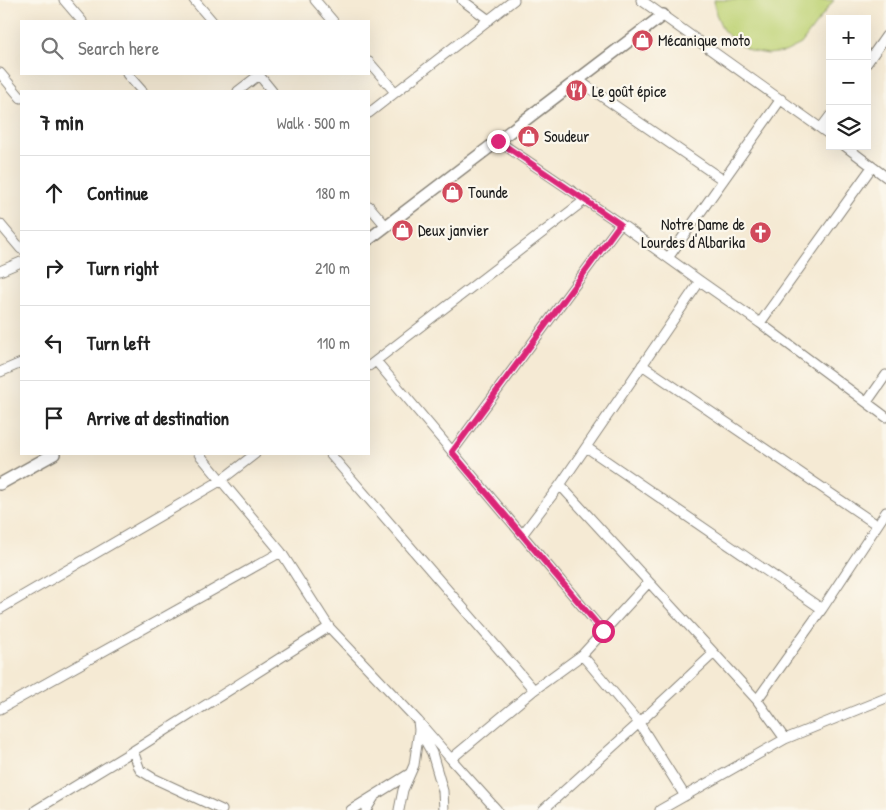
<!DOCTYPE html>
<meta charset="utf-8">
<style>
:root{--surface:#fff;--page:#f6f6f6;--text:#222;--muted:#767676;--line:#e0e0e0}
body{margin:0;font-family:"Patrick Hand",sans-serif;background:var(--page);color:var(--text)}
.controls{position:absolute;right:15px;top:15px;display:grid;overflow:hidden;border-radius:0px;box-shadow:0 5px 20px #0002}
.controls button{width:45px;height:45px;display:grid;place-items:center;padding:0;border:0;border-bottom:1px solid var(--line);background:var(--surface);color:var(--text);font:25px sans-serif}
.stop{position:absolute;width:15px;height:15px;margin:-11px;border:4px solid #db2777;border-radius:50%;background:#fff}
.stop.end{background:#db2777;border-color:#fff;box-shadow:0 1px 5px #0008}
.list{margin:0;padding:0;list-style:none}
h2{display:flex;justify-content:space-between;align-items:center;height:65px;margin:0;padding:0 20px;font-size:21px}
h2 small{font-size:16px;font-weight:400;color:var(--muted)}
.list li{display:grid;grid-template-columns:32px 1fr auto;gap:15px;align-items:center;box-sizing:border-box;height:75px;padding:0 20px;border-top:1px solid var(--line)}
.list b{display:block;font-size:19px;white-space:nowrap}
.list em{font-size:16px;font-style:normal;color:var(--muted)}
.icon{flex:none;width:28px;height:28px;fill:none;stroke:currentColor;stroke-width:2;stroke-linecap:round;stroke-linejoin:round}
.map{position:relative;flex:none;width:886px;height:810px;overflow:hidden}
.search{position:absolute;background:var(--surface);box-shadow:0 5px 20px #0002;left:20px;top:20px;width:350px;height:55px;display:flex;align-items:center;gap:12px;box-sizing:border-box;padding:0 18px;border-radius:0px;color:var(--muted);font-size:19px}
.panel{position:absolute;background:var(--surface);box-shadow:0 5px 20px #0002;left:20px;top:90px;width:350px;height:365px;border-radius:0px}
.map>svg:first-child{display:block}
.park{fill:#bfd376;stroke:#6e7849}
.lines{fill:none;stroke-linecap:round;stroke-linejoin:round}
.minor-casing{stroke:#888378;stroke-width:11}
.tertiary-casing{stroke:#888378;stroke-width:14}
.minor{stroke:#fff;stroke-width:9}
.tertiary{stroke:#fff;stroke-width:11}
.route{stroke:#db2777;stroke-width:6}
.labels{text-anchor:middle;stroke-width:4.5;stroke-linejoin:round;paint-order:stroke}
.poi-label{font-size:16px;fill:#1c1c1c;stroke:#fbf7ec;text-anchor:start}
</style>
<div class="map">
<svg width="886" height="810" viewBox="0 0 886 810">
<rect width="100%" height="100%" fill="#fbf7ec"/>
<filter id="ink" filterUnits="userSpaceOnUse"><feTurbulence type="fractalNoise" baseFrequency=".02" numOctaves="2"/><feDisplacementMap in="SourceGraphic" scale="10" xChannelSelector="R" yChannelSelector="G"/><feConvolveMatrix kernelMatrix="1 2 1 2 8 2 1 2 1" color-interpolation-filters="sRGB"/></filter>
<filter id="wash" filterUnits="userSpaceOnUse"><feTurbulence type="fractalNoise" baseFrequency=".0096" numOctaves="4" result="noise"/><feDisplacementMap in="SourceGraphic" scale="20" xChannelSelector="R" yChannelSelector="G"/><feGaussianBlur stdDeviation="1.12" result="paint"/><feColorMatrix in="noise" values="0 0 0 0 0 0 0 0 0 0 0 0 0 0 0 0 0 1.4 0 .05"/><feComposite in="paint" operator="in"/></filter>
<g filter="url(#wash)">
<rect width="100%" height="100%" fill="#f5ead4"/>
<!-- park -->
<path class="park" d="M714 0H834L801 44 785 52 768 54 751 51 735 42 723 30 716 14Z"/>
</g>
<g filter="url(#ink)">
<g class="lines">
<defs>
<path id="minor" d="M64 0 82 21
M194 0 212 21
M315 0 333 21
M462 0 489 20
M641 0 830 135
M369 62 395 92
M867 63 886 36
M0 73 21 98
M127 74 142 91
M259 75 272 91
M578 80 723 180
M238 91 259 75 258 74
M369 113 514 0
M821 128 830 116
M498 141 625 227 700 281 760 323 886 417
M845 146 886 177
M369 206 386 226
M0 224 21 249
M668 258 781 99
M0 271 21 262
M760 323 872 167
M376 361 603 631
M642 365 877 525
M369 366 585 200
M0 372 21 363
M867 402 886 375
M586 447 822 609
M452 452 620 224
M199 454 281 552 329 627 418 721 451 759 534 690 582 655 649 582
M330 454 534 690
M560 485 757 700 822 609 886 512
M522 535 560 485 700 281
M0 609 220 481 255 454
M582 655 639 723 685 796
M757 700 785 739 886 698
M0 709 281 552
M419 730 432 753 443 791 444 810
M133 751 140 770 153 778 222 810
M451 759 497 810
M36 810 133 751 329 627
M351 810 409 774
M366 810 374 797
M399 810 403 790 414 765 419 730 418 721
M543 810 639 723 714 653
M660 810 785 739"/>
<path id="tertiary" d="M369 239 663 15
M0 484 54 454"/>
</defs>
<!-- minor casing -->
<use href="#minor" class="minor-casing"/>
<!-- tertiary casing -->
<use href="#tertiary" class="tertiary-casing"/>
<!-- minor -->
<use href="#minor" class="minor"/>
<!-- tertiary -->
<use href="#tertiary" class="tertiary"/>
</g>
</g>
<g class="lines" filter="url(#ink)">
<!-- route -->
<path class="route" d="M498 141 620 224 452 452 603 631"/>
</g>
<!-- icons -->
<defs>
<symbol id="shop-disc" viewBox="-11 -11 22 22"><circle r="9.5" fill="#d1495b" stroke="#fbf7ec"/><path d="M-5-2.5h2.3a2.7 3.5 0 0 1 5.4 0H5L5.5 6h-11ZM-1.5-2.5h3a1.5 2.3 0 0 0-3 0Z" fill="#fff"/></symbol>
<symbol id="restaurant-disc" viewBox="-11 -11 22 22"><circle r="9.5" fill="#d1495b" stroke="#fbf7ec"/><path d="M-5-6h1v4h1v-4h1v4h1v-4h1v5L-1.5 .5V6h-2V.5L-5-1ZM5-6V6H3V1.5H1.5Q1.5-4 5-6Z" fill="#fff"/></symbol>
<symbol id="church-disc" viewBox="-11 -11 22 22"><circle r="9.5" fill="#d1495b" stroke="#fbf7ec"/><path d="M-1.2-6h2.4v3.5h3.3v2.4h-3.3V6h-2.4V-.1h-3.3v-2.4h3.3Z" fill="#fff"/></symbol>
</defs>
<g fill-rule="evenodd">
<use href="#shop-disc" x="630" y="28" width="25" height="25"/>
<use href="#restaurant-disc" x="564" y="78" width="25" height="25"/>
<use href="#shop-disc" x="516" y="124" width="25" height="25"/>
<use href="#shop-disc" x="440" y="180" width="25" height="25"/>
<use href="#shop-disc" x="390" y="218" width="25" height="25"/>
<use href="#church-disc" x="748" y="220" width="25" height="25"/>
</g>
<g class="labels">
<!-- poi labels -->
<g class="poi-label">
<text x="658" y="46">Mécanique moto</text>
<text x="592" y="97">Le goût épice</text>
<text x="544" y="142">Soudeur</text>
<text x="468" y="198">Tounde</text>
<text x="745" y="230" text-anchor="end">Notre Dame de<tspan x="745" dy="18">Lourdes d'Albarika</tspan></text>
<text x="418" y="236">Deux janvier</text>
</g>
</g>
</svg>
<div class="controls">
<button>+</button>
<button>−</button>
<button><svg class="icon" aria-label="layers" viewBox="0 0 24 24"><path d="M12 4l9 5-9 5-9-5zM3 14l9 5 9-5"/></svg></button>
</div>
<div class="stop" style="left:603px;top:631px"></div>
<div class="stop end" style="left:498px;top:141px"></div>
<div class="search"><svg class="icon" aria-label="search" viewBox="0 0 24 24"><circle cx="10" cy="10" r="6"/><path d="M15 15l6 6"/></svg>Search here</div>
<section class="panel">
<h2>7 min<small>Walk · 500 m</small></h2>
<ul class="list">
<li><svg class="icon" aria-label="ahead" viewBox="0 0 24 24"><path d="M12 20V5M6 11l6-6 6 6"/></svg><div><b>Continue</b></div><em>180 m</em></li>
<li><svg class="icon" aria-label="right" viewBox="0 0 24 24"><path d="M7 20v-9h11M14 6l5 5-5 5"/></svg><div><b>Turn right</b></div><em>210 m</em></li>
<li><svg class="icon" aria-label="left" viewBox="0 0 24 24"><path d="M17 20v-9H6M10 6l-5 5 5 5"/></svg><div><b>Turn left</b></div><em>110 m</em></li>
<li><svg class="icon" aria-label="arrive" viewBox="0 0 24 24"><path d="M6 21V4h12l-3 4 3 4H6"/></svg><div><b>Arrive at destination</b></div></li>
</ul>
</section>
</div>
